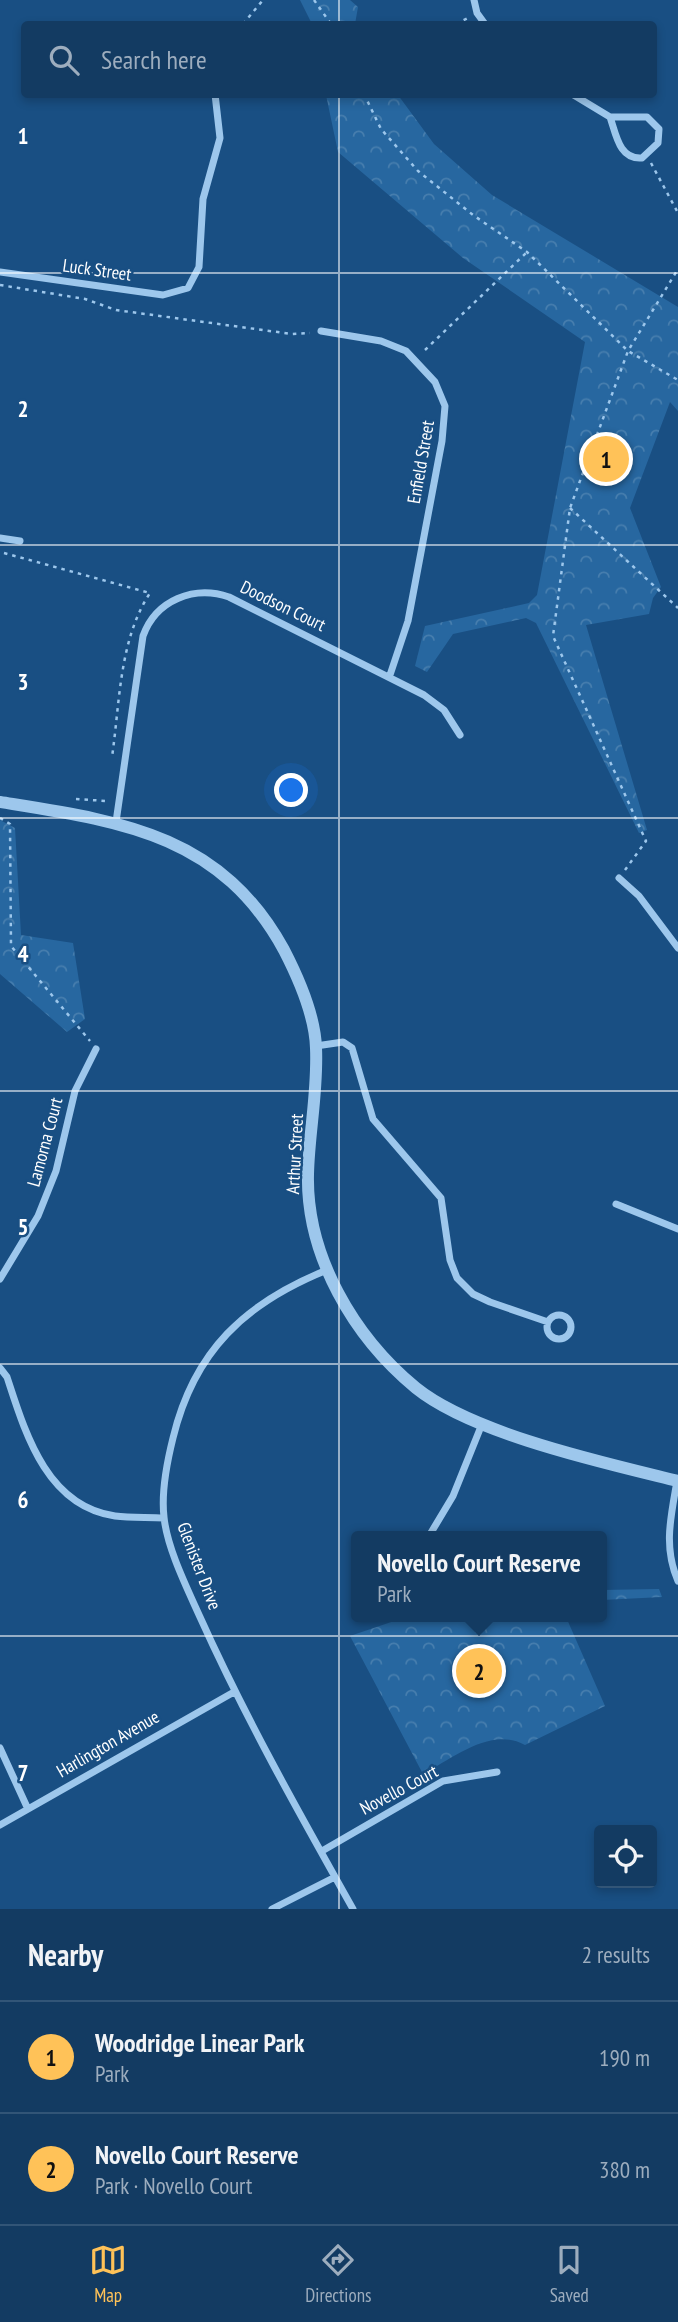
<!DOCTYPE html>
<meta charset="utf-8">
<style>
:root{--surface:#133b62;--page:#1c4268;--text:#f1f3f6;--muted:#9dadbe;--line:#325577;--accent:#ffc258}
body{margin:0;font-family:"PT Sans Narrow",sans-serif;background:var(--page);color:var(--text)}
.controls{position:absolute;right:21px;bottom:21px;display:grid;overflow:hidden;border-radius:7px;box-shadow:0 4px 10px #0003}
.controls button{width:63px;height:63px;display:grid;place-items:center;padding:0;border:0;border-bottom:2px solid var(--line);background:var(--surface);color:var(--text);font:35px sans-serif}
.you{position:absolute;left:292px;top:791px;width:24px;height:24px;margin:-18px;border:5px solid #fff;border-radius:50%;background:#1a73e8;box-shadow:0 0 0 10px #1a73e833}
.badge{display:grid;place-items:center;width:46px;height:46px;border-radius:50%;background:var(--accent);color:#111;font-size:23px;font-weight:700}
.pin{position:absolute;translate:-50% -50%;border:4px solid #fff;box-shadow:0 2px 7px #0006}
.popup{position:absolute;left:351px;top:1531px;width:256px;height:91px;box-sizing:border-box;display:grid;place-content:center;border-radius:7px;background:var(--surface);filter:drop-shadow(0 2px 5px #0005);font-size:23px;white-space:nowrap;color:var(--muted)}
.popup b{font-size:26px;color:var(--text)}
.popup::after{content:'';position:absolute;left:50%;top:100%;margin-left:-14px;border:14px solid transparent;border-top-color:var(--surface)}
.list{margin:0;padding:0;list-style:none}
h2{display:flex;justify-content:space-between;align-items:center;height:91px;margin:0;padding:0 28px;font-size:30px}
h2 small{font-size:23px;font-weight:400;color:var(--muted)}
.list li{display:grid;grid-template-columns:46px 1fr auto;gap:21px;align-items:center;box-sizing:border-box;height:112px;padding:0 28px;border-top:2px solid var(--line)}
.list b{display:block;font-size:26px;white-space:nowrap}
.list p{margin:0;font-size:23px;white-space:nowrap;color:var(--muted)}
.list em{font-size:23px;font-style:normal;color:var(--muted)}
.icon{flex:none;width:38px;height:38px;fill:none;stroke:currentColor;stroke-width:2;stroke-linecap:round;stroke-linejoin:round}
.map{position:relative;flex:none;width:678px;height:1909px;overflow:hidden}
.search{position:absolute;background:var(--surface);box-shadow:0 4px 10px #0003;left:21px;right:21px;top:21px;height:77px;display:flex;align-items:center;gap:18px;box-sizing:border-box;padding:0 24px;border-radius:7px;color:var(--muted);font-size:26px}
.sheet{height:315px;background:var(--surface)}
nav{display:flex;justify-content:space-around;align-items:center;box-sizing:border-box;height:98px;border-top:2px solid var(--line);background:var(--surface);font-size:19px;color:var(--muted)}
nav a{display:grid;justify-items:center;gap:4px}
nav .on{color:var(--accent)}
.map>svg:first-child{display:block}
.park{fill:url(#park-crowns)}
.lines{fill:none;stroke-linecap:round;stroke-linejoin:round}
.path{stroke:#9dc7ec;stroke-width:2.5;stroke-dasharray:3.5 5;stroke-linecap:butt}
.minor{stroke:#9dc7ec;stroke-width:7}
.tertiary{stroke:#9dc7ec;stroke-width:12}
.grid{fill:none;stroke:#fff;stroke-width:2;stroke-opacity:0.55}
.labels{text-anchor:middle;stroke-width:5;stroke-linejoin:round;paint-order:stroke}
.street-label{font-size:18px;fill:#fff;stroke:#194f83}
.grid-label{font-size:23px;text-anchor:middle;font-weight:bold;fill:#fff;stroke:#194f83;stroke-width:5;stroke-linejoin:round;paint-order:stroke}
</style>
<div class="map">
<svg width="678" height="1909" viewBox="0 0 678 1909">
<defs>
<pattern id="park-crowns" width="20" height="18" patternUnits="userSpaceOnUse" patternTransform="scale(1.75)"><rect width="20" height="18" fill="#2767a0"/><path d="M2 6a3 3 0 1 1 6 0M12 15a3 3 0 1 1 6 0" fill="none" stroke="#477eae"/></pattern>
</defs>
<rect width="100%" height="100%" fill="#194f83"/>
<!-- park -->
<path class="park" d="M300 0H350L358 7 355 24H312Z
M326 95H398L434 144 492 195 678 307V411L670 402 630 508 661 587 653 598 649 614 586 625 647 830 639 833 536 623 526 618 453 634 427 672 415 666 425 626 529 603 537 595 585 342 463 258 338 152Z
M0 820 15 828 21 935 73 943 85 1019 67 1032 0 974Z
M659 1589 662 1597 602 1600V1590Z
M406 1617H566L605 1706 525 1745C491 1726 453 1758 423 1774L350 1636Z"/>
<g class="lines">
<!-- path -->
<path class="path" d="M314 0 331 24
M243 24 263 0
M456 24 468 18
M364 94 381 129 418 171 473 215 527 252 628 351 678 380
M651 163 678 213
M0 285 85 299 116 310 292 334 310 333
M425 350 526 253
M570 508 678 608
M4 553 150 593C119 640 120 702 112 757
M76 799 106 801
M0 818 10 824 11 946 90 1041
M625 870 646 841 553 636 570 508 628 351 678 269"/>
<!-- minor -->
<path class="minor" d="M474 0 477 13 485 24
M572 94 610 117H647L659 129 658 143 642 158C619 160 616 134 610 117
M0 272 163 295 188 288 199 267 203 199 220 138 215 94
M321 331 381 341 406 351 435 382 445 406 442 441 408 621 390 675
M0 538 20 541
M116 822 143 636C156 600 194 585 229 597L424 695 444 710 460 735
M619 878 639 896 678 948
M316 1046 343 1042 352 1048 373 1119 441 1198 450 1260 457 1278 473 1294 490 1302 548 1322
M616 1204 678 1229
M327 1270C245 1303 194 1351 173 1438 167 1462 161 1492 164 1517 167 1548 187 1588 200 1617 245 1717 299 1813 353 1909
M0 1279 38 1216 56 1171 75 1091 96 1049
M547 1327a12 12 0 1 1 24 0a12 12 0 1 1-24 0Z
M0 1368 7 1377C25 1432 46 1506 115 1516 131 1518 148 1517 164 1518
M677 1481C671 1516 663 1547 678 1581
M429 1536 453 1496 482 1424
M0 1748 27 1807
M0 1825 234 1692
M322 1851 443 1781 497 1772
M272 1909 335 1877"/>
<!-- tertiary -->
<path class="tertiary" d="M0 802C119 821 220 833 284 950 299 979 315 1015 316 1048 318 1091 309 1132 308 1174 306 1256 354 1337 416 1388 473 1434 605 1463 678 1481"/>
</g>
<!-- grid -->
<path class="grid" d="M339 0V24M339 94V1909M0 273H678M0 545H678M0 818H678M0 1091H678M0 1364H678M0 1636H678"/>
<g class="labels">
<!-- street labels -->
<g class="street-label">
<text transform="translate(97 270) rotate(8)" y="6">Luck Street</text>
<text transform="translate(421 462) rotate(-80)" y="6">Enfield Street</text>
<text transform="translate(283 606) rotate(26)" y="6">Doodson Court</text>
<text transform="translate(45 1142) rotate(-75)" y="6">Lamorna Court</text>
<text transform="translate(295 1154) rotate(-87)" y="6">Arthur Street</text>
<text transform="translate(199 1566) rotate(69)" y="6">Glenister Drive</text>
<text transform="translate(108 1744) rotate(-30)" y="6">Harlington Avenue</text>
<text transform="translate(399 1790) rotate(-28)" y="6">Novello Court</text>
</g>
</g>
<g class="grid-label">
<text x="23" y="144">1</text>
<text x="23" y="417">2</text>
<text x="23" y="690">3</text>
<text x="23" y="962">4</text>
<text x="23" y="1235">5</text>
<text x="23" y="1508">6</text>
<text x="23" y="1781">7</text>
</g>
</svg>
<div class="controls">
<button><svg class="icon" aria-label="locate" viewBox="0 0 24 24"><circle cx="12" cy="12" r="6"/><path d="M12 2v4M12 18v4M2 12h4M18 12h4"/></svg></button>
</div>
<div class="you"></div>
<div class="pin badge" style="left:606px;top:459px">1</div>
<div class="pin badge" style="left:479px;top:1671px">2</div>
<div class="popup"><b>Novello Court Reserve</b>Park</div>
<div class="search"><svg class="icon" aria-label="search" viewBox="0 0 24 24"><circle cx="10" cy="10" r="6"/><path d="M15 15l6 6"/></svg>Search here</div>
</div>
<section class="sheet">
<h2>Nearby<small>2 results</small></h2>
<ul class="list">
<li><span class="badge">1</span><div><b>Woodridge Linear Park</b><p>Park</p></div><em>190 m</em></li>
<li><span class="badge">2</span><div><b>Novello Court Reserve</b><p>Park · Novello Court</p></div><em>380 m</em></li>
</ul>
</section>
<nav>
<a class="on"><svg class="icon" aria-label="map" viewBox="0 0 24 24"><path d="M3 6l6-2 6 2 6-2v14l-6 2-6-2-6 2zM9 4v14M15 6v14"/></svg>Map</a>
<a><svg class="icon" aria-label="directions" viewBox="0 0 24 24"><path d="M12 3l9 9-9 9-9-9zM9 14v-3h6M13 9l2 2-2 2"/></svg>Directions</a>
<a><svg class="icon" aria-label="saved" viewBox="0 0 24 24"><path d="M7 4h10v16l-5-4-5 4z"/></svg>Saved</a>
</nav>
